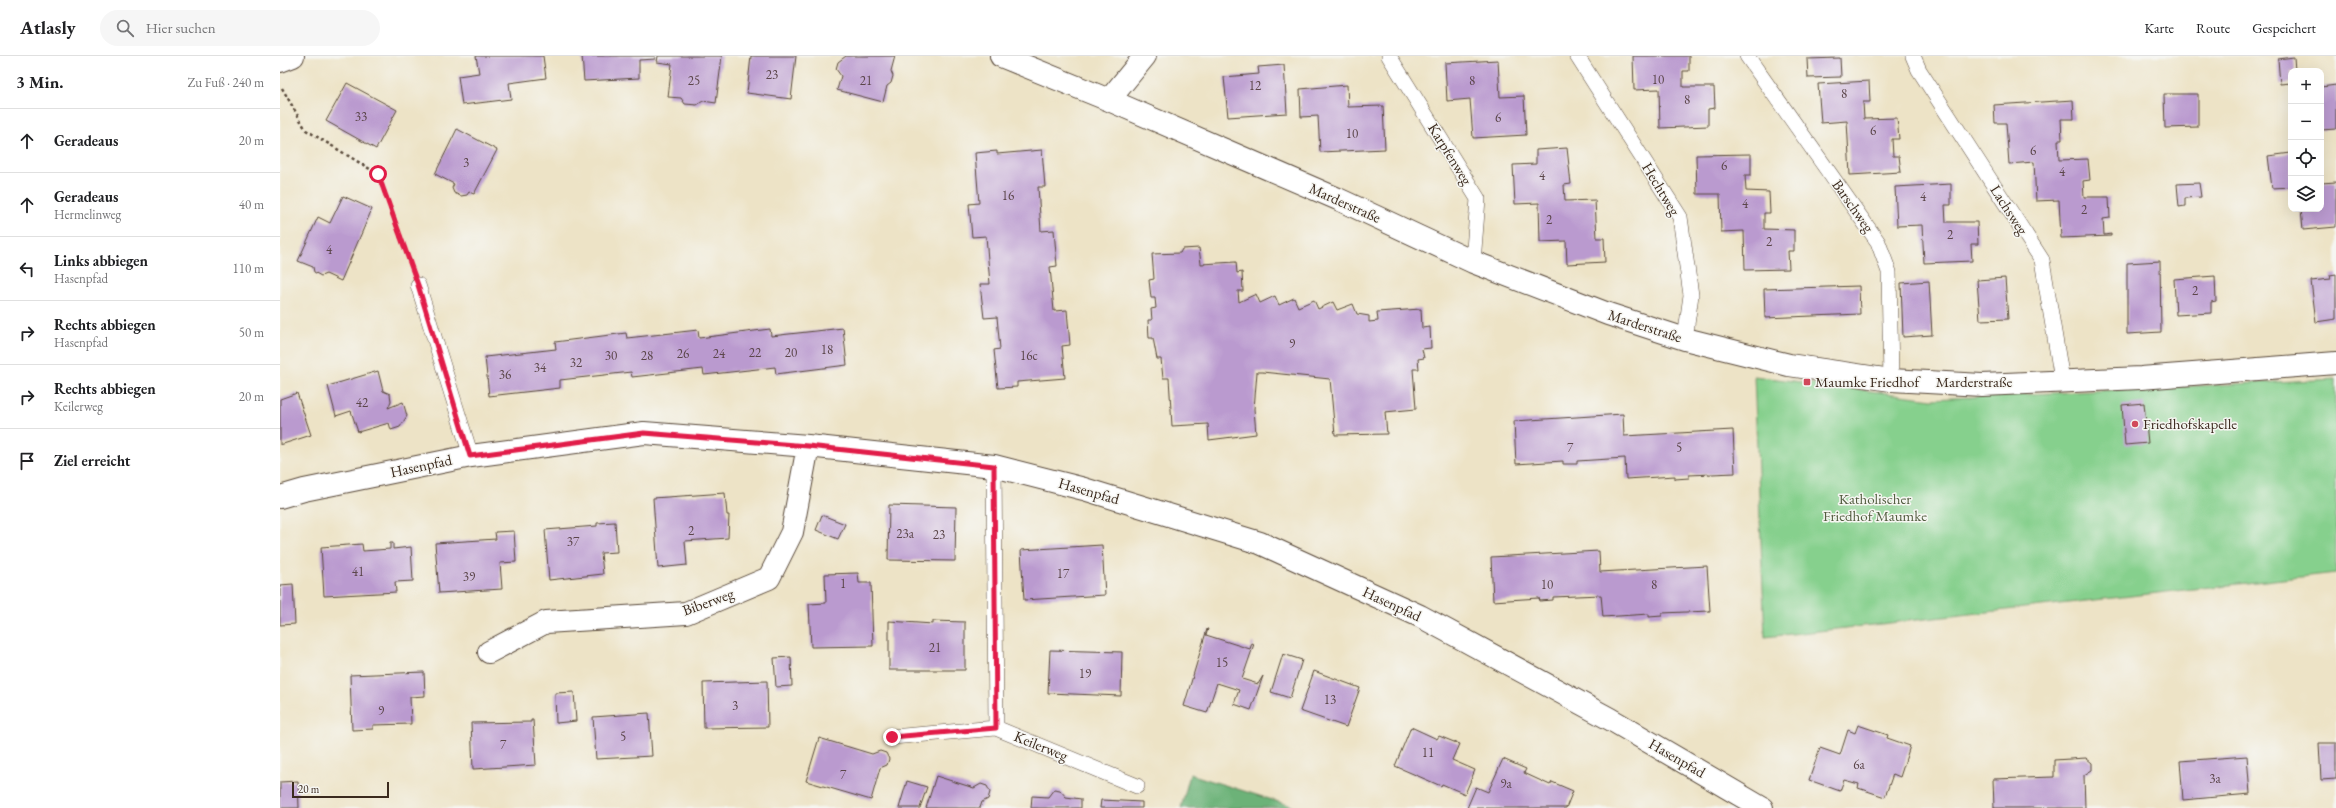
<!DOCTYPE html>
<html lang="de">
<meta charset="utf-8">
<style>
:root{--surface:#fff;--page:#f6f6f6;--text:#202124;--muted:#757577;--line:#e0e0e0}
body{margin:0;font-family:"EB Garamond",serif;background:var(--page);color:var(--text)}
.controls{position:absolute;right:12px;top:12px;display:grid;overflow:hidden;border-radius:8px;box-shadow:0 4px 16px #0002}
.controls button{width:36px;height:36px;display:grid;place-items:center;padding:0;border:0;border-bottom:1px solid var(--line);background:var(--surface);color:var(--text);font:20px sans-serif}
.scale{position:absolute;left:12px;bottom:10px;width:97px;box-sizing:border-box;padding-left:4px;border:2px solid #3b2a1e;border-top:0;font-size:11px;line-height:14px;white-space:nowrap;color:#3b2a1e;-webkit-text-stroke:3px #f6f6f2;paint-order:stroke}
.stop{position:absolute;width:12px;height:12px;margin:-9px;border:3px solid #e11d48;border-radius:50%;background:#fff}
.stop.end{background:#e11d48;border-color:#fff;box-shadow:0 1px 4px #0008}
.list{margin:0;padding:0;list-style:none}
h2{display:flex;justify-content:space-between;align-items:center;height:52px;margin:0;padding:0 16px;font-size:17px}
h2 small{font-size:13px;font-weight:400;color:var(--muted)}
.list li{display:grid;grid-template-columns:26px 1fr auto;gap:12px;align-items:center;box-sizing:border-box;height:64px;padding:0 16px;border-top:1px solid var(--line)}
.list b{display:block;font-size:15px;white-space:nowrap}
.list p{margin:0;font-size:13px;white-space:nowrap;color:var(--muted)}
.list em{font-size:13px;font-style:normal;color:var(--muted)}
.icon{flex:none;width:22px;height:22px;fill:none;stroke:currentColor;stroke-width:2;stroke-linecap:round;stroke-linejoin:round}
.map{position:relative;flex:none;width:2056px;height:752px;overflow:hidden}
header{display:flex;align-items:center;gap:24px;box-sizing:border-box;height:56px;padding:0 20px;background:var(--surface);border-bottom:1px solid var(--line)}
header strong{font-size:19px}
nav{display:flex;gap:22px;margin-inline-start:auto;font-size:14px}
.search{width:280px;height:36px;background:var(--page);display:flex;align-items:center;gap:10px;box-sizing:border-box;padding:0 14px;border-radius:22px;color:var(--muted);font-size:15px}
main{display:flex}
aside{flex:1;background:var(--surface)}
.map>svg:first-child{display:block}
.green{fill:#86d08d;stroke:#607d56}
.forest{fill:#6cb278;stroke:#546e4b}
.building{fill:#ba9acf}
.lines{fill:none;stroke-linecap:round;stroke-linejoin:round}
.service-casing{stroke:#564637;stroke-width:16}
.minor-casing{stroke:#564637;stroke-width:24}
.path{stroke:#564637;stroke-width:2.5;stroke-dasharray:3 3;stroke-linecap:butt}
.service{stroke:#fff;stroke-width:15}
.minor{stroke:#fff;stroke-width:22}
.route{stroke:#e11d48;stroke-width:5}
.poi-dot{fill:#d1495b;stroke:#f6f6f2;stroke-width:1.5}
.labels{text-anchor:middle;stroke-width:3;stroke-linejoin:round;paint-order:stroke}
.number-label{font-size:13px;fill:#5b464a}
.street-label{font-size:15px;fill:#3b2a1e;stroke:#f6f6f2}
.poi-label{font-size:15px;fill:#3b2a1e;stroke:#f6f6f2;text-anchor:start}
.park-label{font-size:15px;fill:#525c3f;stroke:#f6f6f2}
</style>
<header>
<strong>Atlasly</strong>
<div class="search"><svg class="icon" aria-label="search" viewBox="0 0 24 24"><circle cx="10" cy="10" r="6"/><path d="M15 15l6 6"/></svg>Hier suchen</div>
<nav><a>Karte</a><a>Route</a><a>Gespeichert</a></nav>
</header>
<main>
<aside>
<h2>3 Min.<small>Zu Fuß · 240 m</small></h2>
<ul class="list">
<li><svg class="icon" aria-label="ahead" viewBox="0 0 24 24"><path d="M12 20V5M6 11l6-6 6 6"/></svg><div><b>Geradeaus</b></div><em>20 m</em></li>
<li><svg class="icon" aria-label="ahead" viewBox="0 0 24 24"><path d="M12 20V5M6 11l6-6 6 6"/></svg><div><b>Geradeaus</b><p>Hermelinweg</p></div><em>40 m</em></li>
<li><svg class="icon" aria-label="left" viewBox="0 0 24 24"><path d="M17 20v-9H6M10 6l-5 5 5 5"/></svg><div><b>Links abbiegen</b><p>Hasenpfad</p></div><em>110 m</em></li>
<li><svg class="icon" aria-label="right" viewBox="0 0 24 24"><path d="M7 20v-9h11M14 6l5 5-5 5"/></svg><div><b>Rechts abbiegen</b><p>Hasenpfad</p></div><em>50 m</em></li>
<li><svg class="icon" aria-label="right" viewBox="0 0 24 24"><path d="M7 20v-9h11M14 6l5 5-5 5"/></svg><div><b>Rechts abbiegen</b><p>Keilerweg</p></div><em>20 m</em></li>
<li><svg class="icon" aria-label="arrive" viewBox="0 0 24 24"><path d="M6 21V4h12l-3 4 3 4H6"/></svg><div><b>Ziel erreicht</b></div></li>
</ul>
</aside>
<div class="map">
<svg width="2056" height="752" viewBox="0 0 2056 752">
<rect width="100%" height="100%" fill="#f6f6f2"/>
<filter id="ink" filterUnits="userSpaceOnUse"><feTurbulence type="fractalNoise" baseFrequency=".025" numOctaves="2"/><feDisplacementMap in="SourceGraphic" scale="8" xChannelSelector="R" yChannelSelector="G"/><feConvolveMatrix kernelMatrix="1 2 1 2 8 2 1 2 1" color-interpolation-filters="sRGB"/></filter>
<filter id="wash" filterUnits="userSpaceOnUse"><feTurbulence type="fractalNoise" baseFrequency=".012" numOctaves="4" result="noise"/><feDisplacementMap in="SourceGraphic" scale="16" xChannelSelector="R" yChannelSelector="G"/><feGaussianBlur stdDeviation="0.9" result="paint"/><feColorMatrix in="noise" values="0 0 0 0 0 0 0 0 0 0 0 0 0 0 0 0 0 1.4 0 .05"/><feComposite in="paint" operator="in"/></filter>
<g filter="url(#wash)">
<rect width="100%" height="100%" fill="#ede3c6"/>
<!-- green -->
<path class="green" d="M1474 320 1652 343 2056 323V517L1485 581Z"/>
<!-- forest -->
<path class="forest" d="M910 718 1018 752H901Z"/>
<g id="blocks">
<!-- building -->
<path class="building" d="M196 0H263L266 22 229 27 231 43 182 49 178 20 199 17Z
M302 0H375V3L359 4V22L304 25Z
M378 0H442L436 47 423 45 417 49 405 48 401 42 388 41 392 8 377 6Z
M471 0H516L511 43 467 37Z
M566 0H615L611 15 613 20 611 27 607 30 603 46 557 34 561 20 556 13 558 6Z
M1353 0H1409V15H1403V31H1434L1435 52 1428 53V70L1380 72 1379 33 1354 34Z
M2014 1 2015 15H2011V27L2000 28 1998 3Z
M1560 2 1561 21 1528 22 1527 3Z
M1218 4 1220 41 1244 40 1246 79 1193 82 1190 43 1167 45 1165 7Z
M1004 9 1007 57 948 61 944 21 979 18 978 11Z
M1589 25 1590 46H1583L1584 63 1617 62 1619 83H1612L1613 100H1619L1621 116 1570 119 1567 65 1541 67 1538 28Z
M67 27 117 54 96 93 46 65Z
M1067 29 1068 51 1103 50 1105 93 1040 96 1038 60 1021 61 1020 33Z
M2056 29V73L2041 74V31Z
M1884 38H1918V71L1885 72Z
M1793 44 1794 63H1781L1782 84H1778L1779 104 1808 103 1810 124 1803 125 1804 141H1829L1830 162 1823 163 1824 179 1831 178V180L1781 182 1779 144 1756 145 1754 106 1729 108 1726 67H1715L1714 49Z
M177 73 217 94 194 138 189 136 187 139 181 140 174 137 172 132 174 128 155 118Z
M1287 92 1291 128 1284 129 1285 145 1315 144 1317 182H1324L1325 206 1287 208 1286 185 1260 186 1259 147 1235 148 1233 109 1256 108V94Z
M762 94 765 131H758L761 175 774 174 777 210 770 211 774 255 787 254 790 289 782 290 785 322 737 326V331L718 332 714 294 720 293 717 261 704 262 700 228H710L706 180 692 181 689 148 699 147 695 97 717 95V98Z
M2011 97V131L1992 132 1988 100Z
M1471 98V119H1465L1466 135 1489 136 1490 157H1484V173L1514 174V195H1508L1509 213 1465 214 1464 175 1441 176 1440 138H1417L1416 99Z
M2056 126V171L2023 174 2021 153H2041V127Z
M1919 127 1921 141 1905 142V150L1899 151 1897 128Z
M1671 128V149H1665L1666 166H1697L1698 188H1691L1692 205 1644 207 1642 169 1617 170 1615 131Z
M63 140 92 153 61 225 46 218 41 220 34 216 33 211 18 205 38 161 50 167Z
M919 192 921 208 956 206 957 217 962 216 963 235H958L959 246 976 238 980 247 995 240 999 249 1014 242 1018 251 1034 244 1038 253 1053 246 1057 254 1073 248 1077 258 1089 260V266L1098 265 1097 256 1141 253 1142 272 1150 271 1151 292 1142 293 1144 302 1138 303 1139 313H1133L1136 353 1105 356 1107 378 1055 379 1050 323 982 316H977L974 353 976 378 929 384 928 368 892 370 889 322H883L881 303H877L873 282H869L868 264H872L871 253 876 252 875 242H871L869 224 874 223 872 198 900 197 902 193Z
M1880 205 1881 276 1847 278V207Z
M2056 218V263L2036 266 2031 225 2051 223 2050 219Z
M1935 220 1936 245 1931 246V257L1896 259 1894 223Z
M1725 222 1728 263 1700 264 1697 224Z
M1649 225 1652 279 1623 281 1621 227Z
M1579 230 1580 258 1485 262 1484 233Z
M563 272 567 309 496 318 495 311 424 319 423 313 352 321 351 316 280 324V332L209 340 205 301 276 293 275 286 346 277 347 282 418 274 419 282 490 273 491 280Z
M98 315 103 335 110 338 111 345 108 352 123 346 127 360 120 371 111 374 109 367 78 376 71 355 56 360 48 330Z
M17 337 31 379 0 389V343Z
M1864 347 1868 387 1845 389 1842 349Z
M1343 358 1344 380 1453 374 1455 417 1409 419V422L1395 423V420L1346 423 1345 402 1297 405V408H1283V405L1236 408 1234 365Z
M445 437 447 459H449L448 482 405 485 407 509 378 512 373 442Z
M609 449 676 451 675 505 608 504Z
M542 459 565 468 558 483 536 474Z
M335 466 337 496 321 497 323 518 269 524 265 474 317 470V467Z
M234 475 236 506 220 507 222 533 159 537 155 487 216 483 215 476Z
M110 487H113V493L131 491 133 525 115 526 116 536 44 540 41 491 82 488 83 495 110 493Z
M822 489 825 539 744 544 741 494Z
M1319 495 1320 516 1427 510 1430 555 1382 557V560L1369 561V558L1323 561 1321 539 1273 541V544L1260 545 1259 542 1213 545 1211 501Z
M578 517 579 527H591L593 590 531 591 529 548 546 547 545 518Z
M13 528 15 568 0 569V529Z
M609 565 653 568V565L685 566V614H609Z
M927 573H928L926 579 970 593 972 587 974 588 962 623 978 628 983 620 971 654 954 648 959 634 937 627 927 657 904 650Z
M770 594 842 596 841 640 768 637Z
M1003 598 1022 604 1010 642 991 636Z
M511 601 512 630 496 631 494 602Z
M1034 615 1080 632 1066 671 1020 655Z
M144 616 145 640 130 641 131 668 93 669V673L72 674 70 619Z
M487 625 488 671 424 672 423 627Z
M294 636 296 665 276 667 275 637Z
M369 657 372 700 316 703 313 661Z
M251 664H253L256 709 193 713 191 667 251 666Z
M1578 669 1608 679 1607 682 1630 690 1620 721 1613 718 1605 741 1578 732 1579 728 1564 724 1560 735 1529 724 1540 692 1560 699 1568 674 1575 677Z
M1131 671 1157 683 1159 680 1179 688 1172 704 1195 714 1185 738 1162 728 1161 730 1115 710Z
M539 682 592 698 600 695 606 697 609 703 607 709 600 712 591 744 526 725Z
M2039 687H2056V723L2041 724Z
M1967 700 1970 738 1903 744 1900 705Z
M1806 702 1812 707V714L1804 719 1805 752H1714L1713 723 1774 721V704Z
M1223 703 1246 713 1244 717 1270 729 1272 726 1293 735 1286 752H1187L1196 731 1208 736Z
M656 720 694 732 701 728 707 730 710 736 708 743 702 746 700 752H646Z
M18 725 19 752H0V726Z
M627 725 647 731 640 752H619Z
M774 733 780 734 786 741 801 743V752H751L752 740 768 741Z
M821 744 862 746V752H820Z"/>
</g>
</g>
<g filter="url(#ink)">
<use href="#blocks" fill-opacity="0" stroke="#564637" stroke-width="1"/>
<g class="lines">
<defs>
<path id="service" d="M1109 0 1198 143 1193 206
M1297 0 1400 161 1411 239 1405 283
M1467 0 1598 186 1609 216 1611 324
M1633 0 1639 14 1762 204 1782 324
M138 229 191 400
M714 410 716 672
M612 681 716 672 857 730"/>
<path id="minor" d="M721 0 829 44 1058 143 1193 206 1328 258 1405 283 1509 309 1611 324 1702 329 1861 322 2056 307
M0 5 13 0
M829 44 865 0
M0 441 24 434 191 400 364 377 528 390 714 410 804 433 980 487 1140 560 1330 663 1482 752
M209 596 266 566 406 557 489 522 512 476 528 390"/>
</defs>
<!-- service casing -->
<use href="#service" class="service-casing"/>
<!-- minor casing -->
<use href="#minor" class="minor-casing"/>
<!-- path -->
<path class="path" d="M2 32 26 74 98 118 130 207"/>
<!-- service -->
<use href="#service" class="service"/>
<!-- minor -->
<use href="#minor" class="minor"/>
</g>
</g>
<g class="lines" filter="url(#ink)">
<!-- route -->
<path class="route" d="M98 118 138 229 190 400 364 377 528 390 714 410 716 672 612 681"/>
</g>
<!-- markers -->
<g class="poi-dot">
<rect x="1523" y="322" width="8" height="8" rx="2"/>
<circle cx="1855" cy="368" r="4"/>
</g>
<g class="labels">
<!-- number labels -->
<g class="number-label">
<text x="492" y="23">23</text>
<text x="1378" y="28">10</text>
<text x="414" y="29">25</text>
<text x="586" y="29">21</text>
<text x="1192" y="29">8</text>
<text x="975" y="34">12</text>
<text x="1564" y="42">8</text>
<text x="1407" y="48">8</text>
<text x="81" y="65">33</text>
<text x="1218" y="66">6</text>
<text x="1593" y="79">6</text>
<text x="1072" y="82">10</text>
<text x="1753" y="99">6</text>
<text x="186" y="111">3</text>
<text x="1444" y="114">6</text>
<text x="1782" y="120">4</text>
<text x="1262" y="124">4</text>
<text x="728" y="144">16</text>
<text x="1643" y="145">4</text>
<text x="1465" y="152">4</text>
<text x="1804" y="158">2</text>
<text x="1269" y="168">2</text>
<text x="1670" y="183">2</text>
<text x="1489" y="190">2</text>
<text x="49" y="198">4</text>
<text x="1915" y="239">2</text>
<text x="1012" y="292">9</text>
<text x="547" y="298">18</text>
<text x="475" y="301">22</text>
<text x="511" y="301">20</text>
<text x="403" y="302">26</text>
<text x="439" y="302">24</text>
<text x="331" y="304">30</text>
<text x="367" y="304">28</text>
<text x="749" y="304">16c</text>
<text x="296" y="311">32</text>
<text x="260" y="316">34</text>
<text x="225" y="323">36</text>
<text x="82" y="351">42</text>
<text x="1290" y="396">7</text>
<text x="1399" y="396">5</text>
<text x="411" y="479">2</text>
<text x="625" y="482">23a</text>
<text x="659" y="483">23</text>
<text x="293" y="490">37</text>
<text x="78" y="520">41</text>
<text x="783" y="522">17</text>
<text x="189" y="525">39</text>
<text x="563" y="532">1</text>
<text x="1267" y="533">10</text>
<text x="1374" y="533">8</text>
<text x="655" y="596">21</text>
<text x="942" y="611">15</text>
<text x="805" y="622">19</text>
<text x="1050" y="648">13</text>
<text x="455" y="654">3</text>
<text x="101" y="659">9</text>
<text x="343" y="685">5</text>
<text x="223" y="693">7</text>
<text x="1148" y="701">11</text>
<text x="1579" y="713">6a</text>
<text x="563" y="723">7</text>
<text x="1935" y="727">3a</text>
<text x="1226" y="732">9a</text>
</g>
<!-- street labels -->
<g class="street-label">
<text transform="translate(1170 98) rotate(58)" y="5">Karpfenweg</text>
<text transform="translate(1381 133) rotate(59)" y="5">Hechtweg</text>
<text transform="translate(1065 147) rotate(24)" y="5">Marderstraße</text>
<text transform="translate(1573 150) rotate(55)" y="5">Barschweg</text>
<text transform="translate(1729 154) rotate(57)" y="5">Lachsweg</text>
<text transform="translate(1365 270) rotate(18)" y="5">Marderstraße</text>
<text x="1694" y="331">Marderstraße</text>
<text transform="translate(141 410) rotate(-12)" y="5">Hasenpfad</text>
<text transform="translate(809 435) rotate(16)" y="5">Hasenpfad</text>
<text transform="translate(428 546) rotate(-20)" y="5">Biberweg</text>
<text transform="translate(1112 548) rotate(25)" y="5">Hasenpfad</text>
<text transform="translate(761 690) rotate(22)" y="5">Keilerweg</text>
<text transform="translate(1397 702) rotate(30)" y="5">Hasenpfad</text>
</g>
<!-- poi labels -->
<g class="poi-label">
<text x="1535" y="331">Maumke Friedhof</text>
<text x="1863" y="373">Friedhofskapelle</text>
</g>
<!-- park labels -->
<g class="park-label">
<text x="1595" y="448">Katholischer<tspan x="1595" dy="17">Friedhof Maumke</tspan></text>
</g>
</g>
</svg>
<div class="controls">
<button>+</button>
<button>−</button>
<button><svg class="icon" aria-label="locate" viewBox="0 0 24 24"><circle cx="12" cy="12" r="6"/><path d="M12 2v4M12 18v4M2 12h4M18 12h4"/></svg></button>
<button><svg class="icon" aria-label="layers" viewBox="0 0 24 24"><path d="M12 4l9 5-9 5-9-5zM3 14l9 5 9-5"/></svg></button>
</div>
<div class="scale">20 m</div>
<div class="stop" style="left:98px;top:118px"></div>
<div class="stop end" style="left:612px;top:681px"></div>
</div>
</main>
